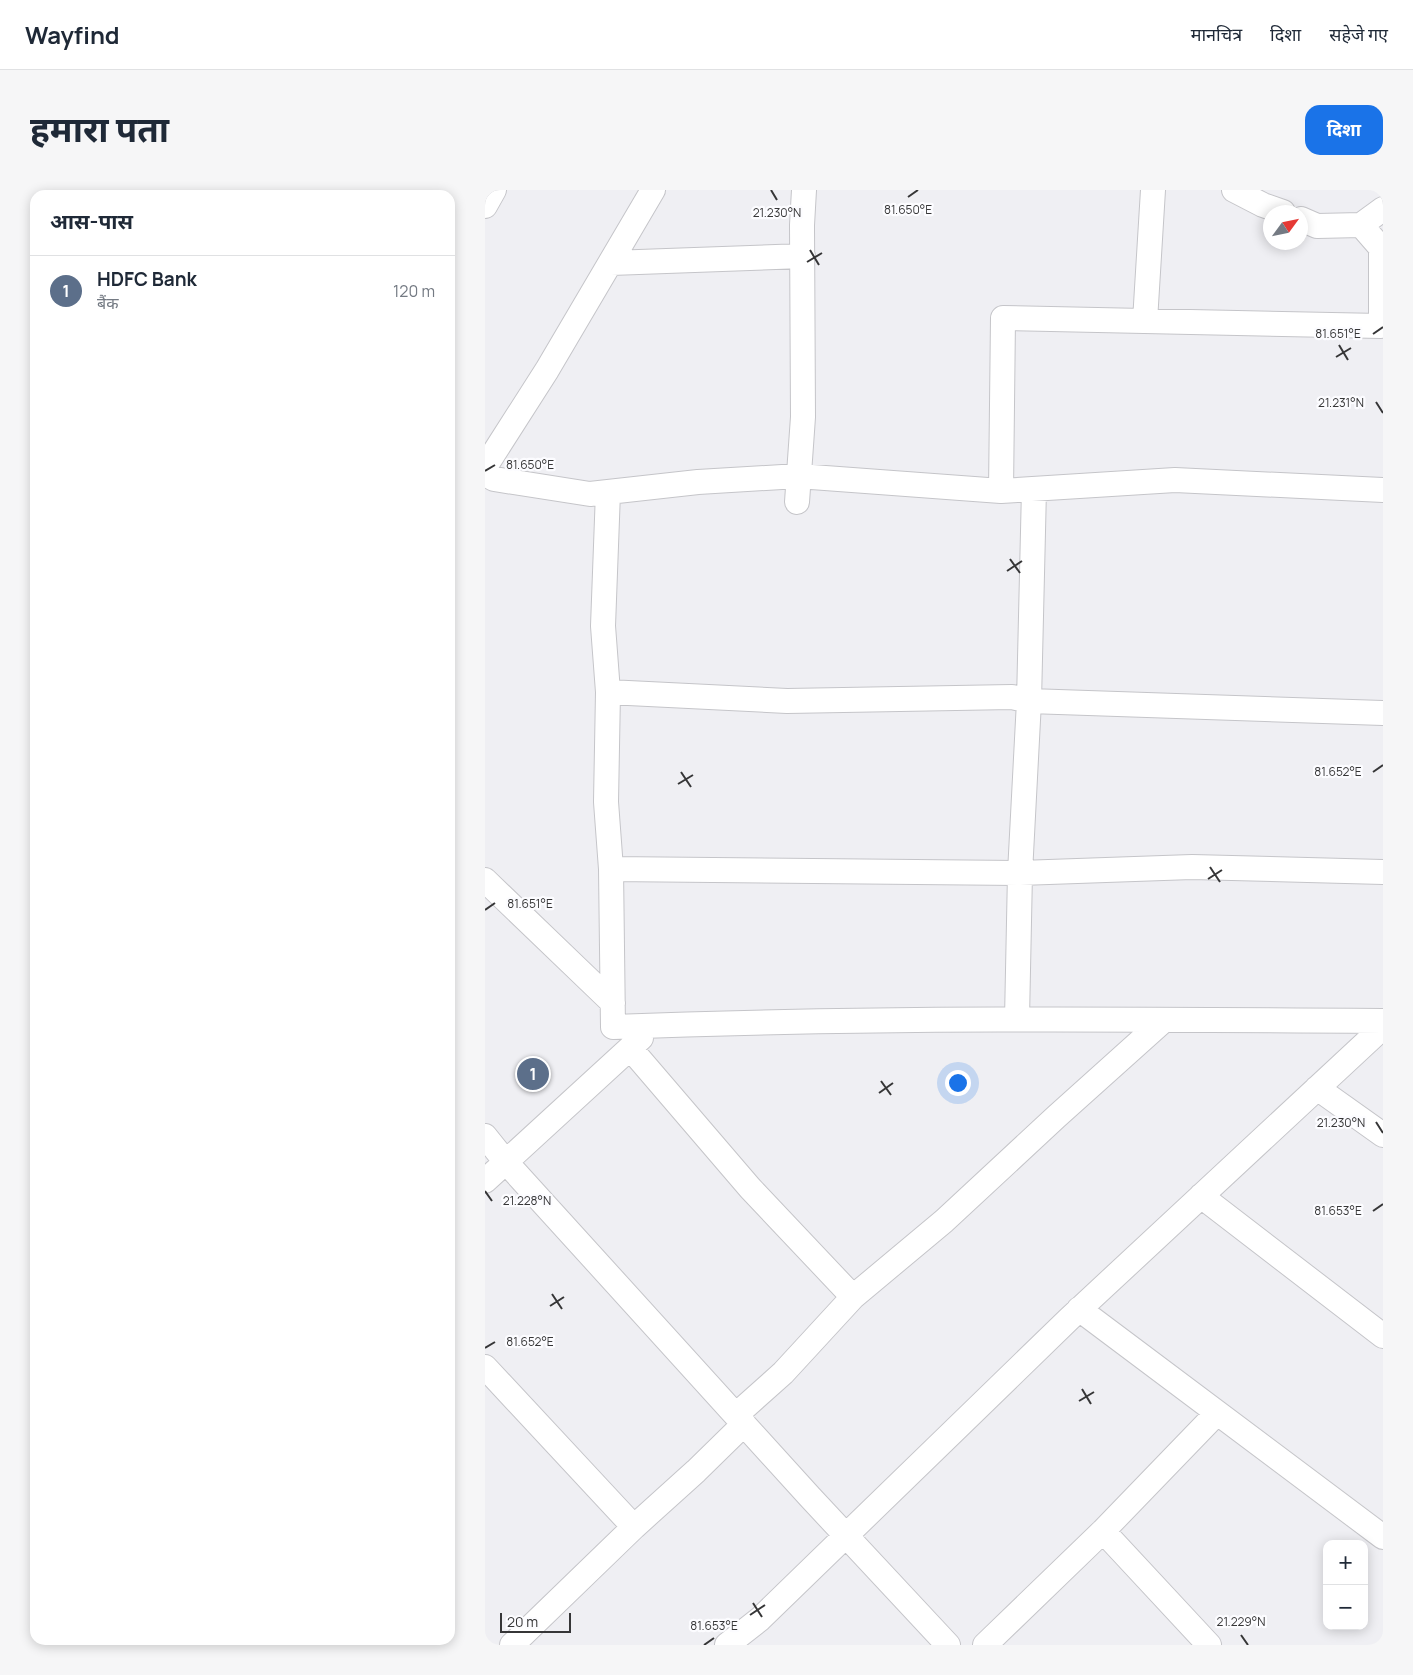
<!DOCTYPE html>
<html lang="hi">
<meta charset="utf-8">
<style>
:root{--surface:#fff;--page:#f6f6f7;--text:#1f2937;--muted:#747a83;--line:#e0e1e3;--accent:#1a73e8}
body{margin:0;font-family:Manrope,"Noto Sans Devanagari",sans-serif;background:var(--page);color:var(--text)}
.controls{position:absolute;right:15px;bottom:15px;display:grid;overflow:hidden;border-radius:10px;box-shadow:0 2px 12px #0003}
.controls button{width:45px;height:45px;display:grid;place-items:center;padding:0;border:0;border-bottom:1px solid var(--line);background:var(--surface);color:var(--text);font:25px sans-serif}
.compass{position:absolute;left:778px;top:15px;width:45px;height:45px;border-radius:50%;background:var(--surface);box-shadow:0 2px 12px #0003;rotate:57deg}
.scale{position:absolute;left:15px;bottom:12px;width:71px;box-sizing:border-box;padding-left:5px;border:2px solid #363637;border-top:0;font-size:14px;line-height:18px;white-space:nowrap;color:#363637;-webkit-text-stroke:4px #fcfcff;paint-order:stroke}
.you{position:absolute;left:472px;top:892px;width:18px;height:18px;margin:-12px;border:4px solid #fff;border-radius:50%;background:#1a73e8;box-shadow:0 0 0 8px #1a73e833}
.badge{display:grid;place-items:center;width:32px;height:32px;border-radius:50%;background:var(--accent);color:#fff;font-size:16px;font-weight:700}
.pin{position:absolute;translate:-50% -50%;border:2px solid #fff;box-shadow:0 1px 5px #0006}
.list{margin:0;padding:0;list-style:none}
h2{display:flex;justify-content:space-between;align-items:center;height:65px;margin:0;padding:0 20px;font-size:21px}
h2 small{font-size:16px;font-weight:400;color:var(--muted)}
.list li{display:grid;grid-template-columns:32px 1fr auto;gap:15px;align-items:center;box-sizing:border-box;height:70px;padding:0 20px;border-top:1px solid var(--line)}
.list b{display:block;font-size:19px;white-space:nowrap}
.list p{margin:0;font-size:16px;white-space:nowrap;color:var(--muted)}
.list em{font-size:16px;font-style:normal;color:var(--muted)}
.map{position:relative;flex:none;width:898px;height:1455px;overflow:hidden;border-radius:15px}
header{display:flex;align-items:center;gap:30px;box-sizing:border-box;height:70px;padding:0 25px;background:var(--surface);border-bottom:1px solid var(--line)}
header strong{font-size:24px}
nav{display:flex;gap:28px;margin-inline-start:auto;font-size:18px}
.intro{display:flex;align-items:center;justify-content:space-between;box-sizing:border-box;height:120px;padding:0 30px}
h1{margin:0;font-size:35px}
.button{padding:12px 22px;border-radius:15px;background:var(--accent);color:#fff;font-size:18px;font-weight:700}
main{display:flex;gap:30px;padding:0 30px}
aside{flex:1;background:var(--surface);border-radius:15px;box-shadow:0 2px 12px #0003}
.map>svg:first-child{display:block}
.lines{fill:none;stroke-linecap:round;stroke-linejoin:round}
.street-casing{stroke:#c5c5c9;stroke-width:26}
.street{stroke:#fff;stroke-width:24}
.ticks{fill:none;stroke:#363637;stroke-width:2}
.ticks-label{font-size:12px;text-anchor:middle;fill:#363637;stroke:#fcfcff;stroke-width:4.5;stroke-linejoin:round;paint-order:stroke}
</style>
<header>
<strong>Wayfind</strong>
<nav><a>मानचित्र</a><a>दिशा</a><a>सहेजे गए</a></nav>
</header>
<div class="intro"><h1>हमारा पता</h1><a class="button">दिशा</a></div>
<main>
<aside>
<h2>आस-पास<small></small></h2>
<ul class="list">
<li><span class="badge" style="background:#5c6f8a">1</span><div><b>HDFC Bank</b><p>बैंक</p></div><em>120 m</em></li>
</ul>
</aside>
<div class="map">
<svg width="898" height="1455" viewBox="0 0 898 1455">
<rect width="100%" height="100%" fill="#efeff3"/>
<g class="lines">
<defs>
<path id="street" d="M749 0 778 15 798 22
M0 16 9 0
M816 29 832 36 876 35 898 19
M126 73 318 66
M660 131 668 0
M0 277 62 180 168 0
M0 284 9 289 105 304 213 292 313 286 516 301 690 290 898 300
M516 301 518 128 896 136V58L876 35
M123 302 118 436 123 502 121 612 126 679 128 837C385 827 641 829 898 831
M312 312 318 227 317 35 319 0
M123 502 302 511 527 507 544 511 898 523
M126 679 535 683 707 677 898 682
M0 690 128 813
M532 829 535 683 544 511 549 299
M145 858 265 998 368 1107
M832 898 898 945
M0 946 20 971 325 1307 463 1455
M0 991 156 848
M716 1006 898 1146
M594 1119 898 1347
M0 1177 149 1337
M251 1225 298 1183 368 1107 459 1031 571 927 679 830
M618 1341 724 1455
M27 1455 149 1337 211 1281 259 1234
M242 1455 275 1429 584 1129 898 837
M500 1455 618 1341 732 1223"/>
</defs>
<!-- street casing -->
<use href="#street" class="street-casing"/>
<!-- street -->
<use href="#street" class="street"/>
</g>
<!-- ticks -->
<path class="ticks" d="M286 0 292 10M423 7 433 0M325 60 334 75M322 72 337 63M888 144 898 137M854 155 863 170M851 167 866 158M891 212 898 223M0 281 10 275M525 369 535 383M522 381 537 371M196 582 206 597M888 582 898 575M193 594 208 585M725 677 735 692M723 689 737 680M0 720 10 713M396 891 406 905M394 903 408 893M891 932 898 943M0 1001 7 1011M888 1021 898 1014M67 1104 77 1119M65 1116 79 1107M0 1158 10 1152M597 1199 606 1214M594 1211 609 1202M268 1413 277 1427M265 1425 280 1415M756 1445 763 1455M219 1455 229 1448"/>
<g class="ticks-label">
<text x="423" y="24">81.650°E</text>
<text x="292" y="27">21.230°N</text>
<text x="853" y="148">81.651°E</text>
<text x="856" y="217">21.231°N</text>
<text x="45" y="279">81.650°E</text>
<text x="853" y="586">81.652°E</text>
<text x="45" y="718">81.651°E</text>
<text x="856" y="937">21.230°N</text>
<text x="42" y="1015">21.228°N</text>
<text x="853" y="1025">81.653°E</text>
<text x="45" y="1156">81.652°E</text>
<text x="756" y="1436">21.229°N</text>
<text x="229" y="1440">81.653°E</text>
</g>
</svg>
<div class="controls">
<button>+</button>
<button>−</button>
</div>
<svg class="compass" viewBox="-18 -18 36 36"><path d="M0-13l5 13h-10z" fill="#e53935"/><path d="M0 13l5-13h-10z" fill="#747a83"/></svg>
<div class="scale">20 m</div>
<div class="you"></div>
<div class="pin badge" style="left:48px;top:884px;background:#5c6f8a">1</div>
</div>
</main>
